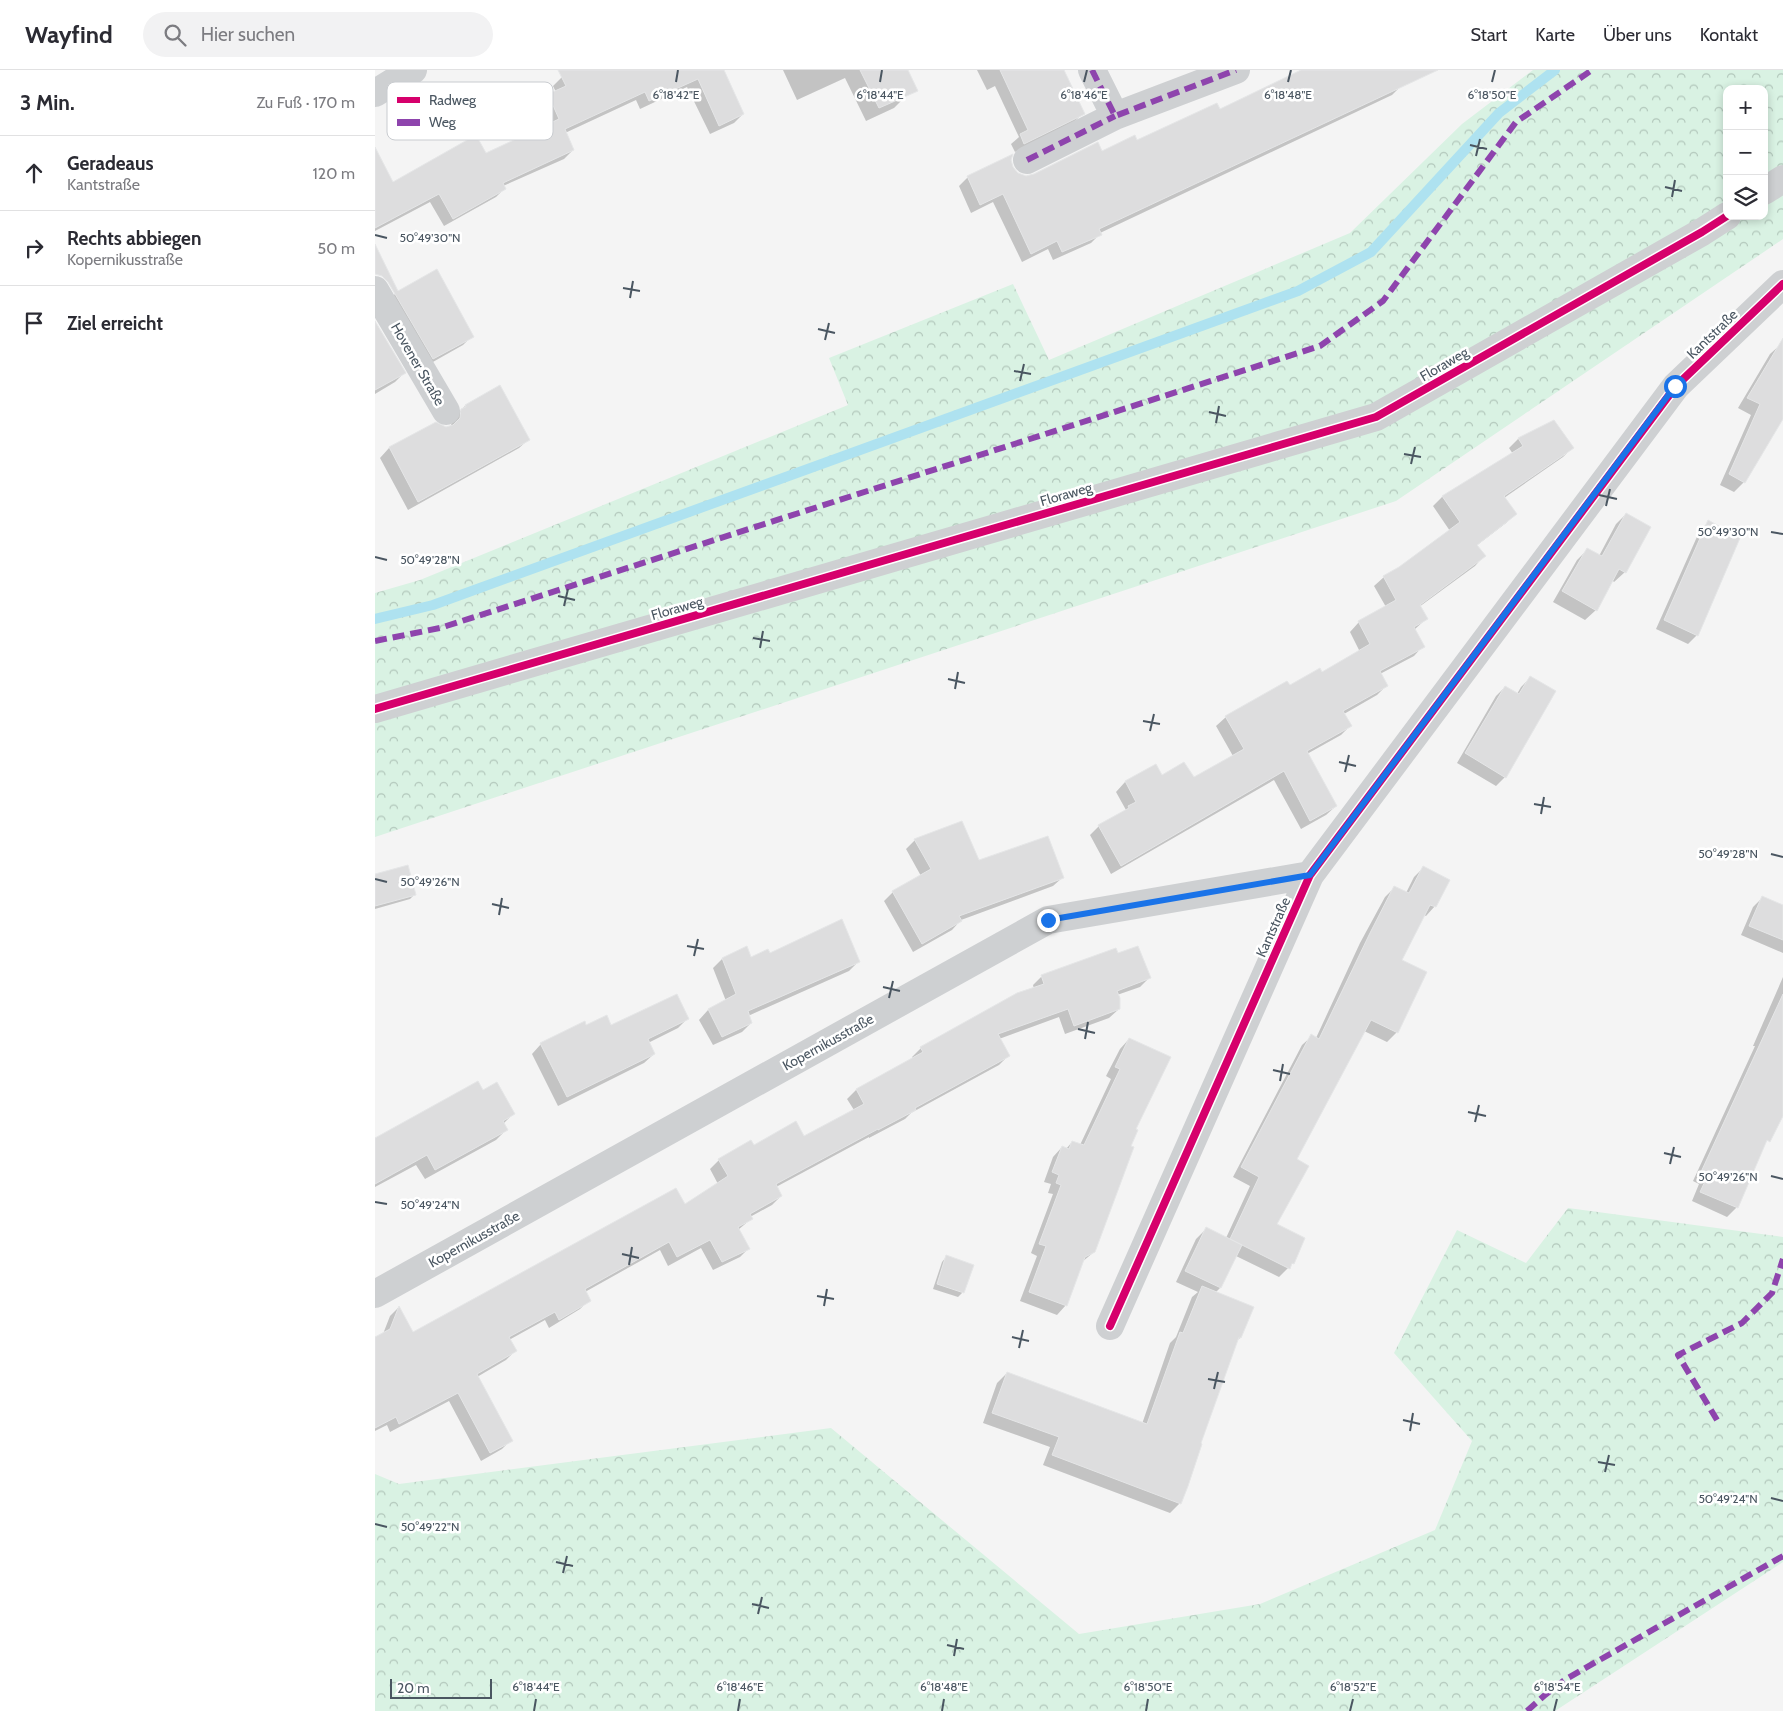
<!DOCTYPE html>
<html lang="de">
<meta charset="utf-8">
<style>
:root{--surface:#fff;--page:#f2f2f3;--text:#2b2b33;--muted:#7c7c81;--line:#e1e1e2}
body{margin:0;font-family:Cabin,sans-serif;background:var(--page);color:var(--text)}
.controls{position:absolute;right:15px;top:15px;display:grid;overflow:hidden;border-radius:10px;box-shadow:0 2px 8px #0003}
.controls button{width:45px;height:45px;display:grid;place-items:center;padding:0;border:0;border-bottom:1px solid var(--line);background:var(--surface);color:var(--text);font:25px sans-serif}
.scale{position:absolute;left:15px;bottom:12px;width:102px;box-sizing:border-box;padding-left:5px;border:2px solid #4a5661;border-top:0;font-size:14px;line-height:18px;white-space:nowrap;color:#4a5661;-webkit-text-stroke:4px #fff;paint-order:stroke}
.stop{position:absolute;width:15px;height:15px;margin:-11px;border:4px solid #1a73e8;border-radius:50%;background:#fff}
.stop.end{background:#1a73e8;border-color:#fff;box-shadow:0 1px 5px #0008}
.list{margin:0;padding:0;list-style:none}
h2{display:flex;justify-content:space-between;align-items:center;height:65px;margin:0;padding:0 20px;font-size:21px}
h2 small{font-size:16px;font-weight:400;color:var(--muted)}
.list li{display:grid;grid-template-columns:32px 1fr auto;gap:15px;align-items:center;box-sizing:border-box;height:75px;padding:0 20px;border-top:1px solid var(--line)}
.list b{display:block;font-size:19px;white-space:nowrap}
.list p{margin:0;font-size:16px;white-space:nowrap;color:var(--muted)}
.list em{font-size:16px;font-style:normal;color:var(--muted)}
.icon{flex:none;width:28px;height:28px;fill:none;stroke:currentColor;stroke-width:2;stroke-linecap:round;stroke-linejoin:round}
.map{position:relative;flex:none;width:1408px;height:1641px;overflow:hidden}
header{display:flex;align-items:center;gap:30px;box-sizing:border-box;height:70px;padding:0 25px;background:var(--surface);border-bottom:1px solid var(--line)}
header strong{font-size:24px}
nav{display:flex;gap:28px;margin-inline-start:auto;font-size:18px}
.search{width:350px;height:45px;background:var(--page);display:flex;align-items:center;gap:12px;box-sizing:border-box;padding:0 18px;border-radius:28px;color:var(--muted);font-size:19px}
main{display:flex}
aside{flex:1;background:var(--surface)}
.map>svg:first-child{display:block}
.forest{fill:url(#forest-crowns);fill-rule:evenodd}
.shadow{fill:#0003}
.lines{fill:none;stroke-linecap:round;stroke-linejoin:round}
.stream{stroke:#aee2f0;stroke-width:10}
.building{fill:#ddddde;stroke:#e5e6e7}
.minor{stroke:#ced0d2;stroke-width:28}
.quiet{stroke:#8e44ad;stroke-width:6;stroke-dasharray:12 6;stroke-linecap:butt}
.cycleway-casing{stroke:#fff;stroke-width:11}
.cycleway{stroke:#d6006c;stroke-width:8}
.route{stroke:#1a73e8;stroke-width:6}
.ticks{fill:none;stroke:#4a5661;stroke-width:2}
.labels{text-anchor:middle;stroke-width:5;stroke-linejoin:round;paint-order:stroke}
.street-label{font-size:14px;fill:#4a5661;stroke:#fff}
.key{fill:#fff;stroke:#c9ccd0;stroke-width:1}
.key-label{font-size:14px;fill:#4a5661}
.ticks-label{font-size:12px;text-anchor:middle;fill:#4a5661;stroke:#fff;stroke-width:5;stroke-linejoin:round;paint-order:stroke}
</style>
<header>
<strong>Wayfind</strong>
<div class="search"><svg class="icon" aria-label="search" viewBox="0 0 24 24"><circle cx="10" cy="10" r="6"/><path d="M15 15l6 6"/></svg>Hier suchen</div>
<nav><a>Start</a><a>Karte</a><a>Über uns</a><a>Kontakt</a></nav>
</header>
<main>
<aside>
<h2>3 Min.<small>Zu Fuß · 170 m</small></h2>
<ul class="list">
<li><svg class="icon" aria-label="ahead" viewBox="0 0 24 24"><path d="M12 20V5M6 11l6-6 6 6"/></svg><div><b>Geradeaus</b><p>Kantstraße</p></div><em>120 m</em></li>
<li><svg class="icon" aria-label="right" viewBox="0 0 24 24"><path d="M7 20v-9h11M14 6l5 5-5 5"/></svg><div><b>Rechts abbiegen</b><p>Kopernikusstraße</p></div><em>50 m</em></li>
<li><svg class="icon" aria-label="arrive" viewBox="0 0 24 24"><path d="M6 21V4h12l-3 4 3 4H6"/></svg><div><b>Ziel erreicht</b></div></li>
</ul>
</aside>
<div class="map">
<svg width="1408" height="1641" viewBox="0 0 1408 1641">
<defs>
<pattern id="forest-crowns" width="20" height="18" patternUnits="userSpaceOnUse" patternTransform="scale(1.25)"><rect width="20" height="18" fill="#d9f2e3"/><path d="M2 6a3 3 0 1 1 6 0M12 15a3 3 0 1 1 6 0" fill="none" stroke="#b2c7bb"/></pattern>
</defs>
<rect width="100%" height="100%" fill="#f4f4f4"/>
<!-- forest -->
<path class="forest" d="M1158 0H1408V169L1021 431 0 767V523L45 510 473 335 454 288 638 214 674 290 975 163 1087 54ZM1352 19H1389V146H1352Z
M1193 1138 1408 1167V1492L1180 1641H0V1404L24 1414 456 1358 704 1564 885 1534 1060 1460 1097 1371 1019 1283 1082 1160 1151 1193Z"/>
<!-- shadow -->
<path class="shadow" d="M203 0H348L368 44 359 53 335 64 312 17 265 39 261 30 190 63 198 80 189 89 128 116 130 118 121 127 69 156 55 132 0 161V109L18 113 111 85 175 55 165 34 174 25 181 22 178 16 187 7Z
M408 0H520L532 25 519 38 491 51 470 8 422 30Z
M602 0H688L708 43 699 52 640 82 636 74 644 67 620 16 612 20Z
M929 0H1018L1026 16 1017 25 725 163V164L716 173 678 190 673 179 647 192 618 132 596 143 584 116 593 107 635 90 637 98 643 104 652 107 761 71 844 40Z
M20 224 97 266 88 275 49 297 11 233Z
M0 253 29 303 20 312 0 324Z
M1406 274 1408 275V346L1369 412 1359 422 1345 415 1376 345 1363 338 1395 284Z
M90 336 154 369 144 378 33 440 5 388 14 378 61 354 71 358 76 356 77 350Z
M1179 352 1197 378 1188 387 1129 428 1140 444 1131 453 1101 476 1109 486 1100 496 1044 537 1051 549 1039 560 1048 576 1039 586 1005 604 1011 616 1002 625 969 644 975 656 966 665 932 684 961 736 951 745 926 759 899 710 736 804 715 765 724 756 751 740 741 722 750 712 781 696 787 707 818 709 858 686 841 656 851 647 914 616 946 604 985 582 975 562 984 552 1011 537 999 516 1009 507 1024 498 1075 461 1058 436 1067 427 1138 384 1134 378 1143 369Z
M1251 444 1250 502 1239 512 1237 510 1221 540 1210 550 1178 532 1202 490 1212 480 1224 486 1241 454Z
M1334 452 1322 565 1313 574 1281 559 1325 460Z
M1155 608 1130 707 1121 716 1082 693 1121 626 1130 617 1142 624 1146 617Z
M540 770 604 791 687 808 678 816 586 850 577 860 538 882 509 831 518 822 546 806 531 779Z
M1048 798 1060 836 1051 846 1049 845 1025 890 1022 962 1012 972 989 961 920 1090 900 1155 918 1193 904 1207 861 1186 845 1218 840 1223 877 1238 865 1268 861 1271 805 1433 795 1443 668 1395 675 1377 608 1353 622 1313 632 1303 767 1354 795 1273 801 1267 817 1227 823 1222 801 1212 821 1169 831 1159 851 1168 875 1116 858 1107 927 975 937 966 941 968 985 873 1010 827 1019 818 1031 823 1039 807Z
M0 805 40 824 35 829 0 839Z
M1388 827 1408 836V883L1366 865 1378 837Z
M371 878 375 889 394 884 483 892 474 901 373 946 376 953 367 962 338 975 324 950 333 940 351 931 338 898 347 889Z
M742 885 774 908 765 917 742 925 744 939 734 948 690 964 684 947 624 969 633 986 624 995 536 1043 530 1049 494 1068V1067L401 1117 406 1126 397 1135 375 1147 376 1149 363 1160 374 1178 365 1187 338 1200 326 1178 293 1196 285 1180 210 1222 214 1230 205 1239 174 1258 170 1250 134 1270 140 1281 131 1290 102 1307 136 1370 127 1379 106 1391 74 1331 15 1362 12 1355 0 1361V1268L8 1264 15 1246 23 1238 37 1264 309 1136 343 1114 335 1099 344 1090 378 1077 429 1068 479 1040 472 1029 481 1020 538 989 537 987 546 978 659 919 658 915 667 906Z
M1408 907V1033L1362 1137 1352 1147 1317 1131 1324 1114 1318 1111 1380 976H1378Z
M312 949 303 958 273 973 279 984 269 993 183 1036 157 984 166 974 211 956 236 957Z
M754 969 759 1059 719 1182 707 1192 691 1235 682 1245 645 1231 662 1186 656 1183 678 1124 673 1123 676 1114 669 1112 678 1087 687 1077 691 1079 697 1072 705 1075 736 1009 731 1006 745 979Z
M108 1022 138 1044 128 1054 131 1060 121 1070 50 1109 41 1095 0 1117V1070Z
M571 1187 588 1222 583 1227 558 1219 567 1192Z"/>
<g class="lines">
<!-- stream -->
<path class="stream" d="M0 549 58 535 923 221 996 182 1124 43 1180 0"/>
</g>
<!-- building -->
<path class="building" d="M183 0H349L369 44 344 56 323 9 274 31 270 22 190 59 199 80 128 113 131 119 78 149 64 124 0 158V77L18 112 101 65 111 83 184 49 173 24 191 16Z
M485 0H533L543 21 504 38Z
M625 0H689L710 44 649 74 645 64 653 60Z
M926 0H1063L724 159 727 165 687 182 682 171 656 184 628 124 605 135 592 106 638 84 636 90 638 97 643 103 651 106 659 104 723 72 727 81 760 65 762 70 842 33 845 39Z
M0 174 23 221 62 199 99 267 58 289 13 212 7 206 0 204Z
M0 251 31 303 0 320Z
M1408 268V349L1370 413 1354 404 1385 334 1372 328Z
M125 315 155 370 43 432 14 377 61 352 71 357 78 355 85 348 86 339 91 337 90 335Z
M1179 350 1199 378 1129 426 1142 444 1102 475 1111 486 1045 535 1053 549 1039 557 1050 577 1005 601 1013 616 968 641 977 656 932 681 962 736 935 751 909 701 746 796 723 755 754 738 753 736 761 732 750 711 781 694 787 705 809 692 819 707 869 679 850 646 912 611 915 615 945 598 947 602 995 574 983 551 1021 530 1008 506 1024 497 1085 452 1067 426 1148 376 1143 368Z
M1251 443 1276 457 1251 503 1244 499 1222 541 1187 521 1212 478 1227 486Z
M1333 450 1365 468 1323 566 1289 550Z
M1155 606 1181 621 1131 708 1090 683 1130 616 1144 624Z
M587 751 604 790 673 766 689 808 584 846 587 851 547 874 517 821 556 799 539 769Z
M33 795 41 825 0 836V804Z
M1048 796 1075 810 1061 837 1055 835 1027 890 1052 902 1023 963 996 950 922 1089 934 1096 902 1154 930 1168 919 1194 917 1193 915 1199 855 1169 884 1107 866 1097 936 964 944 969 995 863 1019 816 1034 823Z
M1387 826 1408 835V870L1374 856Z
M467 849 485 892 373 941 377 953 347 967 333 939 361 924 347 888 372 876 376 887 393 879 395 883Z
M763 876 776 908 742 921 745 928V939L699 956 693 939 623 964 635 986 540 1038 541 1040 503 1060V1059L401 1114 407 1126 375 1144 378 1149 363 1157 375 1179 347 1192 335 1170 302 1187 294 1172 210 1219 216 1231 184 1250 180 1242 134 1267 142 1281 102 1304 138 1371 115 1383 83 1323 24 1354 21 1347 0 1358V1267L15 1259 24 1236 38 1262 301 1118 310 1134 353 1106 343 1089 376 1070 379 1075 421 1051 429 1066 489 1034 481 1019 548 982 545 977 642 923 669 914 666 905 741 878 743 883Z
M302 924 314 949 273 969 280 984 192 1027 165 973 210 951 211 955 232 945 236 955Z
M1408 924V1046L1395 1072 1392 1070 1363 1138 1325 1122 1333 1105 1326 1102Z
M754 968 796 987 761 1059 763 1060 756 1076 759 1077 720 1182 710 1187 692 1236 654 1222 671 1176 664 1174 686 1115 681 1113 684 1105 677 1102 687 1076 694 1079 697 1071 709 1075 745 999 740 997Z
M103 1011 108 1020 122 1012 140 1044 128 1051 133 1060 60 1100 52 1085 0 1114V1068Z
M831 1157 867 1175 846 1218 810 1201Z
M571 1185 599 1195 589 1223 562 1214Z
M827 1216 879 1237 866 1268 864 1267 826 1373 827 1374 813 1416 806 1434 677 1385 684 1367 617 1343 632 1302 772 1354 805 1262 808 1263Z"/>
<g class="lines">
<!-- minor -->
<path class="minor" d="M717 0 740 46 861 0
M0 23 38 0
M652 90 740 46
M1389 121 1408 109
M0 220 71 341
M0 639 1001 347 1327 162 1352 146
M0 1224 673 850 935 805
M735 1256 935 805 1301 316 1408 214"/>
<!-- quiet -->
<path class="quiet" d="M717 0 740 46 861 0
M652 90 740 46
M0 571 65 558 945 276 1008 231 1141 52 1217 0
M1342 1350 1303 1285 1367 1253 1397 1223 1408 1189
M1152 1641 1170 1625 1191 1609 1408 1486"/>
<defs>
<path id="cycleway" d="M0 639 1001 347 1327 162 1352 146
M735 1256 935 805 1301 316 1408 214"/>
</defs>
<!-- cycleway casing -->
<use href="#cycleway" class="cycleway-casing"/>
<!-- cycleway -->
<use href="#cycleway" class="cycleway"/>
</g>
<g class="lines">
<!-- route -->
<path class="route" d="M673 850 935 805 1300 316"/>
</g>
<!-- ticks -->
<path class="ticks" d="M301 12 303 0M505 12 507 0M709 12 712 0M913 12 916 0M1117 12 1120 0M1095 75 1112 79M1101 86 1105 69M1290 117 1307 121M1297 127 1300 110M0 165 12 168M248 218 265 221M255 228 258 211M443 259 460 263M450 270 454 253M639 301 656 304M645 311 649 294M834 342 851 346M841 353 844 336M1029 384 1046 387M1036 394 1040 377M1224 425 1242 429M1231 436 1235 419M1396 462 1408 464M0 487 12 490M183 526 200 530M189 536 193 519M378 568 395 571M385 578 388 561M573 609 590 613M580 619 583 602M768 651 785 654M775 661 779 644M964 692 981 696M970 702 974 685M1159 734 1176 737M1166 744 1169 727M1396 784 1408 787M0 809 12 812M117 834 134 838M124 845 127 828M312 876 329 879M319 886 323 869M508 917 525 921M514 928 518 911M703 959 720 963M710 969 713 952M898 1000 915 1004M905 1011 908 994M1093 1042 1111 1046M1100 1052 1104 1035M1289 1083 1306 1087M1295 1094 1299 1077M1396 1106 1408 1109M0 1132 12 1134M247 1184 264 1188M254 1195 257 1177M442 1226 459 1229M449 1236 452 1219M637 1267 654 1271M644 1278 648 1260M833 1309 850 1312M839 1319 843 1302M1028 1350 1045 1354M1035 1361 1038 1343M1223 1392 1240 1395M1230 1402 1234 1385M1396 1428 1408 1431M0 1454 12 1457M181 1492 198 1496M188 1503 192 1486M377 1534 394 1538M383 1544 387 1527M572 1575 589 1579M579 1586 582 1569M159 1641 161 1629M363 1641 365 1629M567 1641 569 1629M771 1641 773 1629M975 1641 978 1629M1179 1641 1182 1629"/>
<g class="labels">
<!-- street labels -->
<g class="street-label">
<text transform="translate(1337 264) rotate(-44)" y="5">Kantstraße</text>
<text transform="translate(43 294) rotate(60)" y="5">Hovener Straße</text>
<text transform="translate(1069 294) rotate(-30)" y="5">Floraweg</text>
<text transform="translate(691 424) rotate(-16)" y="5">Floraweg</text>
<text transform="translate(302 538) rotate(-16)" y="5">Floraweg</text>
<text transform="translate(898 857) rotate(-66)" y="5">Kantstraße</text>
<text transform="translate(453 972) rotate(-29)" y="5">Kopernikusstraße</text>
<text transform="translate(99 1169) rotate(-29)" y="5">Kopernikusstraße</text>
</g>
</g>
<!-- legend -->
<rect x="12" y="12" width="166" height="58" rx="8" class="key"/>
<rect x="22" y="27" width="23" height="6" fill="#d6006c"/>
<rect x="22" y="49" width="23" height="7" fill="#8e44ad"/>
<g class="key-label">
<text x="54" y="35">Radweg</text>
<text x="54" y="57">Weg</text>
</g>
<g class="ticks-label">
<text x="301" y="29">6°18'42"E</text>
<text x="505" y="29">6°18'44"E</text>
<text x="709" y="29">6°18'46"E</text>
<text x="913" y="29">6°18'48"E</text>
<text x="1117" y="29">6°18'50"E</text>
<text x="55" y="172">50°49'30"N</text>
<text x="1353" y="466">50°49'30"N</text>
<text x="55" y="494">50°49'28"N</text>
<text x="1353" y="788">50°49'28"N</text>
<text x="55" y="816">50°49'26"N</text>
<text x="1353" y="1111">50°49'26"N</text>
<text x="55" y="1139">50°49'24"N</text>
<text x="1353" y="1433">50°49'24"N</text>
<text x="55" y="1461">50°49'22"N</text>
<text x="161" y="1621">6°18'44"E</text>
<text x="365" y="1621">6°18'46"E</text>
<text x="569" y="1621">6°18'48"E</text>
<text x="773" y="1621">6°18'50"E</text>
<text x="978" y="1621">6°18'52"E</text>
<text x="1182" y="1621">6°18'54"E</text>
</g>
</svg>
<div class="controls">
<button>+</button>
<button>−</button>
<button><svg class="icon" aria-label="layers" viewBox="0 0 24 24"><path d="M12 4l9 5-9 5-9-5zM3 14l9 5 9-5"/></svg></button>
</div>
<div class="scale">20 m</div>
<div class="stop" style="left:1300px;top:316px"></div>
<div class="stop end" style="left:673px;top:850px"></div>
</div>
</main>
